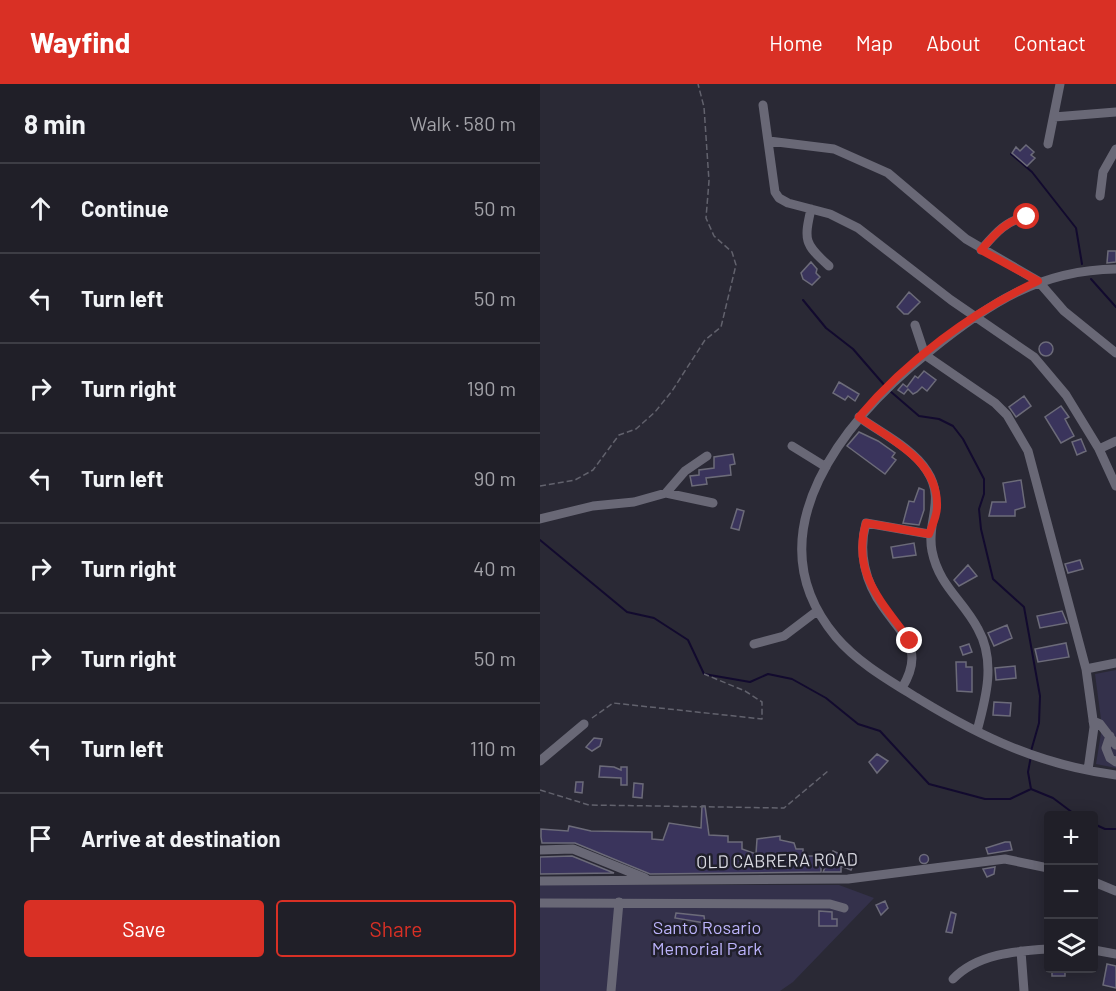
<!DOCTYPE html>
<meta charset="utf-8">
<style>
:root{--surface:#201f28;--page:#2d2c34;--text:#f1f3f6;--muted:#a2a2a8;--line:#3d3d45;--accent:#d93025}
body{margin:0;font-family:Barlow,sans-serif;background:var(--page);color:var(--text)}
.controls{position:absolute;right:18px;bottom:18px;display:grid;overflow:hidden;border-radius:6px;box-shadow:0 3px 15px #0003}
.controls button{width:54px;height:54px;display:grid;place-items:center;padding:0;border:0;border-bottom:2px solid var(--line);background:var(--surface);color:var(--text);font:30px sans-serif}
.stop{position:absolute;width:18px;height:18px;margin:-14px;border:4px solid #d93025;border-radius:50%;background:#fff}
.stop.end{background:#d93025;border-color:#fff;box-shadow:0 2px 6px #0008}
.list{margin:0;padding:0;list-style:none}
h2{display:flex;justify-content:space-between;align-items:center;height:78px;margin:0;padding:0 24px;font-size:26px}
h2 small{font-size:20px;font-weight:400;color:var(--muted)}
.list li{display:grid;grid-template-columns:39px 1fr auto;gap:18px;align-items:center;box-sizing:border-box;height:90px;padding:0 24px;border-top:2px solid var(--line)}
.list b{display:block;font-size:22px;white-space:nowrap}
.list em{font-size:20px;font-style:normal;color:var(--muted)}
.actions{display:flex;gap:12px;padding:18px 24px}
.actions a{flex:1;padding:14px 0;border:2px solid var(--accent);border-radius:6px;text-align:center;font-size:21px;color:var(--accent)}
.actions .main{background:var(--accent);color:#fff}
.icon{flex:none;width:33px;height:33px;fill:none;stroke:currentColor;stroke-width:2;stroke-linecap:round;stroke-linejoin:round}
.map{position:relative;flex:none;width:576px;height:907px;overflow:hidden}
header{display:flex;align-items:center;gap:36px;box-sizing:border-box;height:84px;padding:0 30px;background:var(--accent);color:#fff}
header strong{font-size:28px}
nav{display:flex;gap:33px;margin-inline-start:auto;font-size:21px}
main{display:flex}
aside{flex:1;background:var(--surface)}
.map>svg:first-child{display:block}
.green{fill:#34314b}
.lines{fill:none;stroke-linecap:round;stroke-linejoin:round}
.stream{stroke:#120a2e;stroke-width:2}
.building{fill:#3a345c;stroke:#6c6b79;stroke-width:1.5}
.path{stroke:#62626d;stroke-width:1.5;stroke-dasharray:6 3;stroke-linecap:butt}
.minor{stroke:#696876;stroke-width:9}
.route{stroke:#d93025;stroke-width:8}
.labels{text-anchor:middle;stroke-width:5;stroke-linejoin:round;paint-order:stroke}
.street-label{font-size:18px;fill:#dadae2;stroke:#201f2b}
.park-label{font-size:18px;fill:#bcb4fb;stroke:#201f2b}
</style>
<header>
<strong>Wayfind</strong>
<nav><a>Home</a><a>Map</a><a>About</a><a>Contact</a></nav>
</header>
<main>
<aside>
<h2>8 min<small>Walk · 580 m</small></h2>
<ul class="list">
<li><svg class="icon" aria-label="ahead" viewBox="0 0 24 24"><path d="M12 20V5M6 11l6-6 6 6"/></svg><div><b>Continue</b></div><em>50 m</em></li>
<li><svg class="icon" aria-label="left" viewBox="0 0 24 24"><path d="M17 20v-9H6M10 6l-5 5 5 5"/></svg><div><b>Turn left</b></div><em>50 m</em></li>
<li><svg class="icon" aria-label="right" viewBox="0 0 24 24"><path d="M7 20v-9h11M14 6l5 5-5 5"/></svg><div><b>Turn right</b></div><em>190 m</em></li>
<li><svg class="icon" aria-label="left" viewBox="0 0 24 24"><path d="M17 20v-9H6M10 6l-5 5 5 5"/></svg><div><b>Turn left</b></div><em>90 m</em></li>
<li><svg class="icon" aria-label="right" viewBox="0 0 24 24"><path d="M7 20v-9h11M14 6l5 5-5 5"/></svg><div><b>Turn right</b></div><em>40 m</em></li>
<li><svg class="icon" aria-label="right" viewBox="0 0 24 24"><path d="M7 20v-9h11M14 6l5 5-5 5"/></svg><div><b>Turn right</b></div><em>50 m</em></li>
<li><svg class="icon" aria-label="left" viewBox="0 0 24 24"><path d="M17 20v-9H6M10 6l-5 5 5 5"/></svg><div><b>Turn left</b></div><em>110 m</em></li>
<li><svg class="icon" aria-label="arrive" viewBox="0 0 24 24"><path d="M6 21V4h12l-3 4 3 4H6"/></svg><div><b>Arrive at destination</b></div></li>
</ul>
<div class="actions"><a class="main">Save</a><a>Share</a></div>
</aside>
<div class="map">
<svg width="576" height="907" viewBox="0 0 576 907">
<rect width="100%" height="100%" fill="#2a2935"/>
<!-- green -->
<path class="green" d="M576 586V684L556 680 562 643 555 590Z
M0 801H299L334 814 253 898 240 907H0Z"/>
<g class="lines">
<!-- stream -->
<path class="stream" d="M471 70 492 88 536 144 542 180
M551 195 576 223
M263 216 286 244 313 265 346 303
M350 307 379 332 399 335 413 342 423 355 444 395V410L439 425 441 445 453 495 484 523 500 612 499 639 491 667
M0 456 87 528 114 534 148 556 164 590 210 598 228 590 252 595 286 614 318 640 340 647 389 700 445 715H470L491 705 513 714 537 732
M491 672 488 688 491 705
M554 740 565 745H576"/>
</g>
<!-- building -->
<path class="building" d="M486 61 494 68 491 71 495 74 487 82 472 69 476 63 480 67Z
M568 167H576V178L567 179Z
M271 178 277 185 276 189 280 193 272 201 263 195 261 189Z
M369 208 380 218 368 230H364L357 223Z
M499 265a7 7 0 1 1 14 0a7 7 0 1 1-14 0Z
M384 287 396 296 387 307 382 303 377 308 373 310 368 305 364 310 358 306 363 300 367 303 375 292 378 294Z
M299 298 319 310 315 317 308 312 305 316 293 309Z
M484 312 491 322 476 333 469 323Z
M521 322 529 333 525 335 534 352 521 359 505 333Z
M319 348 338 357 355 369 352 373 356 376 345 390 307 362Z
M541 355 546 367 537 371 532 358Z
M193 370 195 380 190 381 191 391 166 394 167 400 152 402 150 392 159 391V386L174 384V373Z
M481 396 485 423 475 426V432H449L452 418H466L463 399Z
M379 404 384 406V426L379 441 363 439 369 417 374 418Z
M197 425 204 427 199 446 191 444Z
M374 459 376 471 353 474 351 463Z
M540 476 543 485 528 489 525 480Z
M428 481 437 492 419 502 414 496Z
M522 527 527 539 500 544 497 532Z
M467 541 472 554 454 562 448 549Z
M526 559 529 573 498 578 495 565Z
M429 560 432 568 423 571 420 563Z
M416 578H426V583H432V608L417 607Z
M475 582 476 594 456 596 455 584Z
M454 618 471 619 470 632 453 631Z
M54 654 62 655 60 662 52 667 46 663Z
M337 670 348 677 337 689 329 678Z
M60 682 74 683 81 686V683H87V701H81V694L59 693Z
M36 698H43L42 709 35 708Z
M94 699 103 700 102 714 93 713Z
M162 722H165L169 751 188 752V758H202V765L216 770 217 755 240 752V756L254 759 256 765H263V772H281V788L110 790 35 759H2L1 753V745L28 747 29 742 51 747 112 748V755L123 756 129 739 161 744Z
M465 758H470L472 766 448 770 446 764Z
M293 767 315 777 311 786 301 782V788H283Z
M379.5 775a4.5 4.5 0 1 1 9 0a4.5 4.5 0 1 1-9 0Z
M32 772 74 789 0 790V773Z
M455 783 454 790 447 793 443 785Z
M345 817 348 824 341 831 336 821Z
M279 827 292 828V835H297V842H279Z
M411 828 416 830 412 849 406 848Z
M136 829 164 832 165 839 135 834Z
M567 880 576 882V904L563 901Z
M512 885H525V892H512Z"/>
<g class="lines">
<!-- path -->
<path class="path" d="M0 402 35 396 53 386 79 351 96 345 115 328 132 307 165 256 181 243 196 181 192 168 174 152 166 134 169 97 164 23 158 0
M52 634 73 619 222 635V618L205 607 164 590
M0 706 49 721 244 724 288 687"/>
<!-- minor -->
<path class="minor" d="M223 21 235 108 239 114 248 119 290 130 318 144 411 216 494 273 526 311 559 365 576 402
M514 33 576 28
M229 57 294 65 348 89 426 155 498 197 524 227 576 269
M508 60 520 0
M560 112 563 88 576 65
M271 125C264 156 264 160 289 182
M441 166C454 151 467 135 487 133
M576 185C499 186 448 220 390 267 306 334 209 449 296 553 318 579 350 597 379 615 443 654 501 681 576 691
M375 241 385 271 455 319 467 331 488 367 546 585 554 643 548 686
M319 333C341 349 373 364 387 387 406 416 386 438 392 467 399 502 423 516 438 545 456 577 446 614 437 647
M252 362 286 383
M559 365 576 357
M126 409 145 387 167 372
M0 435 53 422 94 418 126 409 173 419
M214 560 244 552 277 527
M546 585 576 579
M362 604C385 566 364 553 343 523 325 498 318 468 326 439L389 450
M553 637 560 640 576 661
M570 652 566 664 570 674 576 678
M0 677 44 640
M0 766 33 765 105 794
M0 797 308 795 465 775 508 784
M554 798 576 807
M0 819 290 820 304 824
M554 866 576 870
M481 867 484 907
M413 895C437 870 475 867 508 865
M71 907 79 818"/>
</g>
<g class="lines">
<!-- route -->
<path class="route" d="M370 557C343 519 311 490 326 439L389 450C392 442 397 432 397 423 399 377 351 356 319 333 366 277 432 228 498 197L441 166C454 151 467 135 487 133"/>
</g>
<g class="labels">
<!-- street labels -->
<g class="street-label">
<text transform="translate(237 777) rotate(-1)" y="6">OLD CABRERA ROAD</text>
</g>
<!-- park labels -->
<g class="park-label">
<text x="167" y="850">Santo Rosario<tspan x="167" dy="21">Memorial Park</tspan></text>
</g>
</g>
</svg>
<div class="controls">
<button>+</button>
<button>−</button>
<button><svg class="icon" aria-label="layers" viewBox="0 0 24 24"><path d="M12 4l9 5-9 5-9-5zM3 14l9 5 9-5"/></svg></button>
</div>
<div class="stop" style="left:487px;top:133px"></div>
<div class="stop end" style="left:370px;top:557px"></div>
</div>
</main>
